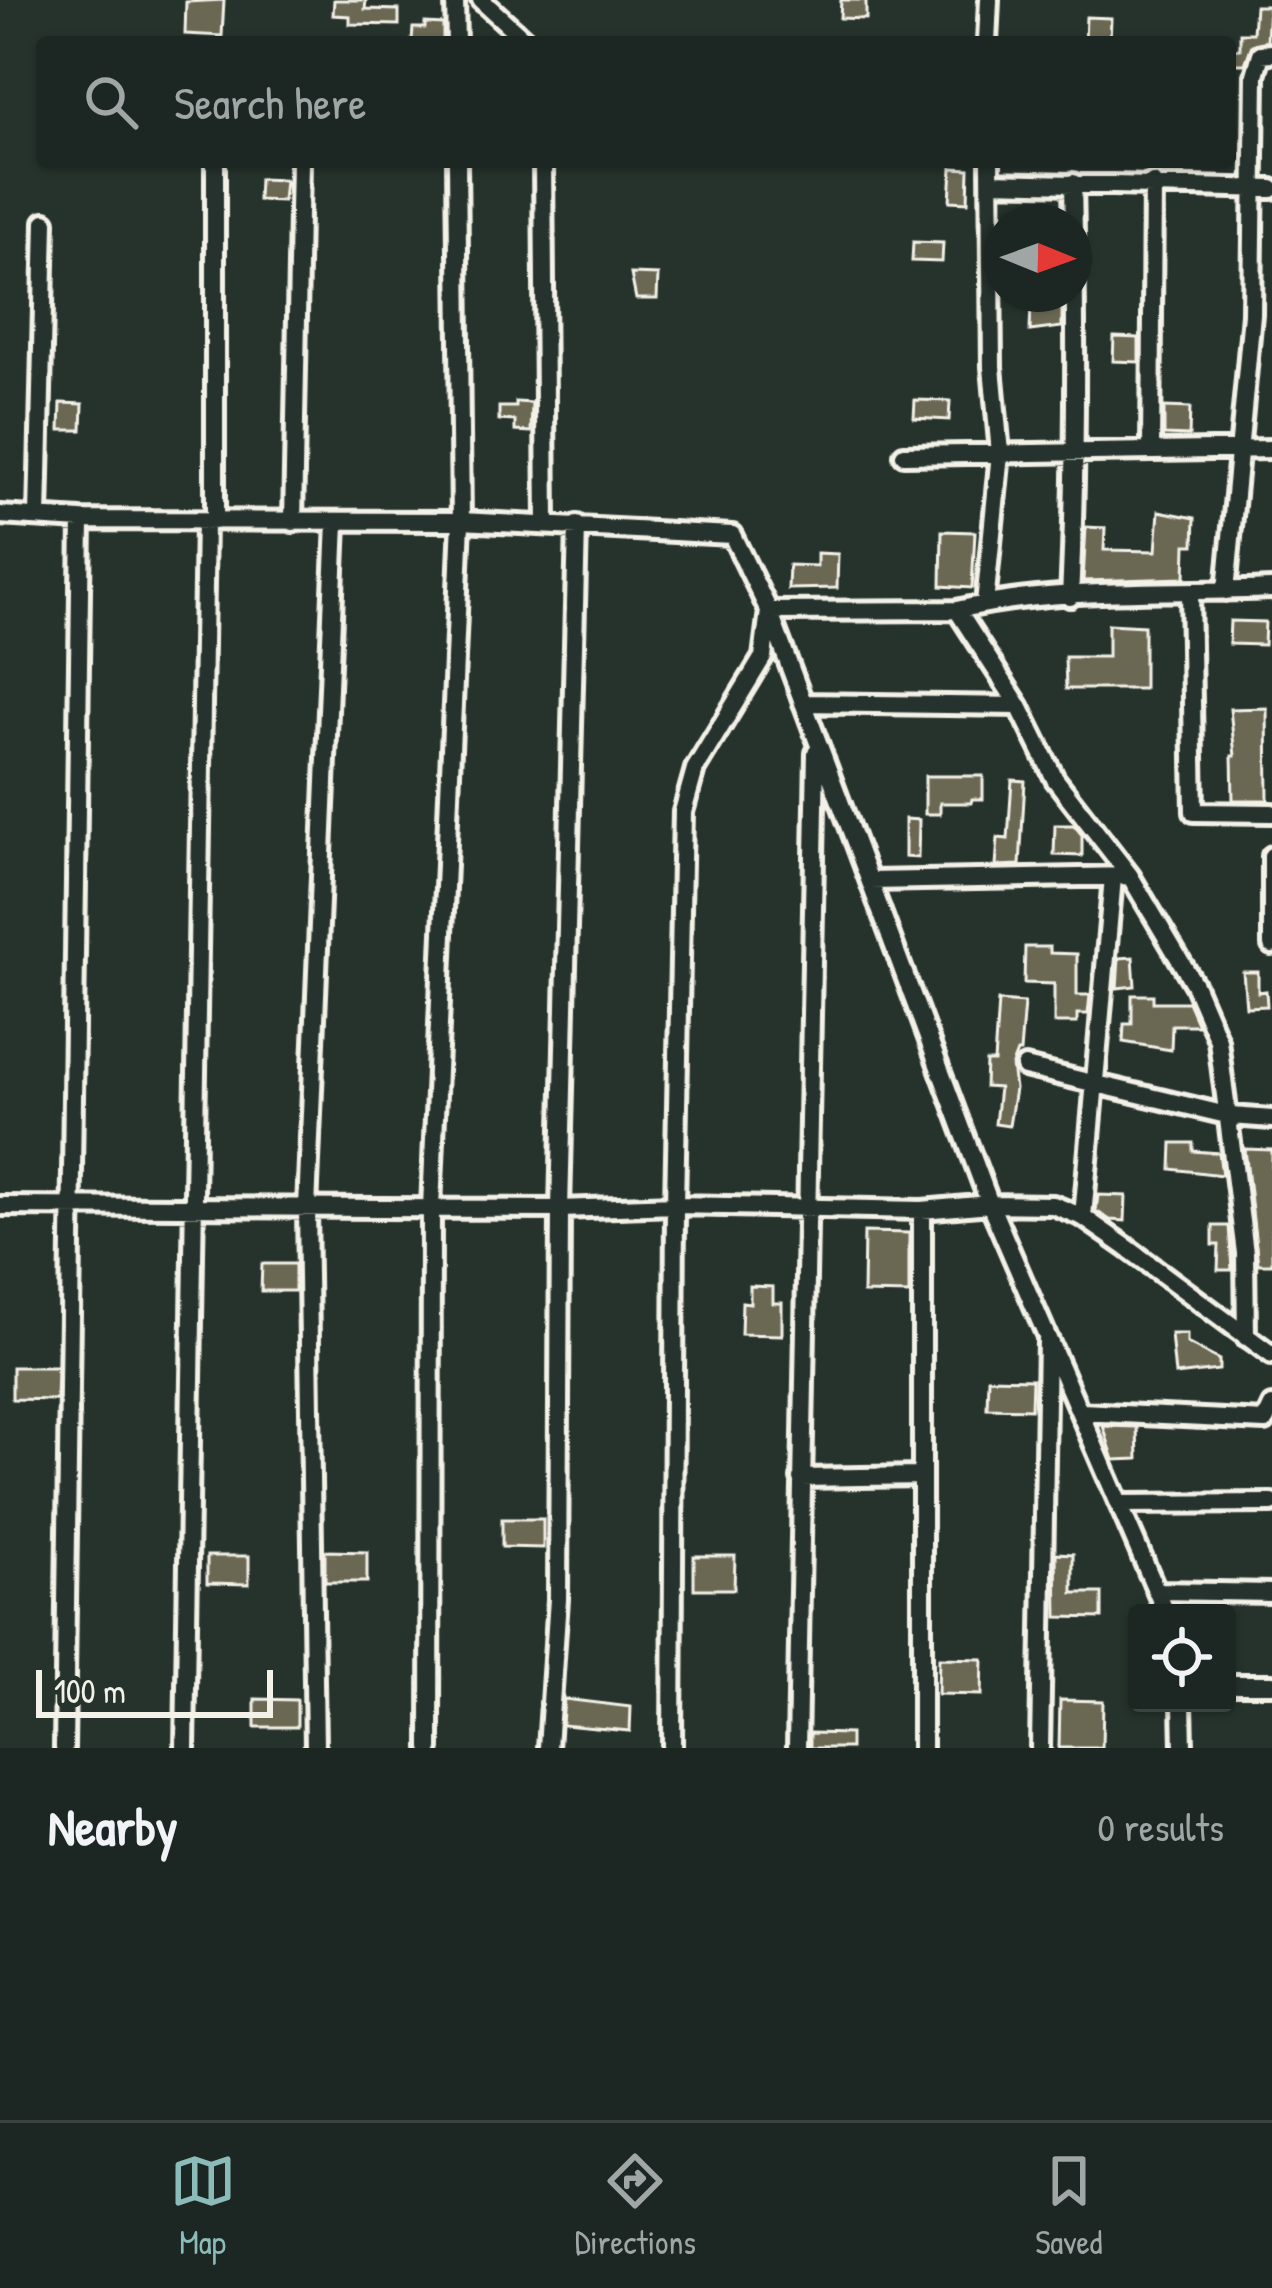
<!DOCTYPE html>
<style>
:root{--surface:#1c2622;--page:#252e2a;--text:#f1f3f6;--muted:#a0a5a5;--line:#3a4340;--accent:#8bbbb9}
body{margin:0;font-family:"Patrick Hand",sans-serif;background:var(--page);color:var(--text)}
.controls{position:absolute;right:36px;bottom:36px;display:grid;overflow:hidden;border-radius:12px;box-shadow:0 3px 9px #0004}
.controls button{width:108px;height:108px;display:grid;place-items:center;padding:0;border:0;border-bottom:3px solid var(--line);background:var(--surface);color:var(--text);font:60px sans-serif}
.compass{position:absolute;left:984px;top:204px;width:108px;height:108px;border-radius:50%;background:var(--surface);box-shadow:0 3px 9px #0004;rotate:91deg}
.scale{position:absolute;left:36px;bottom:30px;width:237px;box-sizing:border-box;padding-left:12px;border:6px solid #f4f1e8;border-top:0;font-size:33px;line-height:42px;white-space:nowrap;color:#f4f1e8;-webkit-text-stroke:9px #26332d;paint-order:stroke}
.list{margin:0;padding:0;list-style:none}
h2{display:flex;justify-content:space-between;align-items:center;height:156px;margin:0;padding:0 48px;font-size:51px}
h2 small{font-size:39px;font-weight:400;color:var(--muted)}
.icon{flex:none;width:66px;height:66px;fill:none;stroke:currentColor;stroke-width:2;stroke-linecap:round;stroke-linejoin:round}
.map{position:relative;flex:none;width:1272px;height:1748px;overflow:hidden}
.search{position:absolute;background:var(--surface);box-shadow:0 3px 9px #0004;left:36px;right:36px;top:36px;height:132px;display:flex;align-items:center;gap:30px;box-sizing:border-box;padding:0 42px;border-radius:12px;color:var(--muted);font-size:45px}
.sheet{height:372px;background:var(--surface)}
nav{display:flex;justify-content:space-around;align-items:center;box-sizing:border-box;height:168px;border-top:3px solid var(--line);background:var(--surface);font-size:33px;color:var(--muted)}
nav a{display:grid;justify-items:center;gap:6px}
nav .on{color:var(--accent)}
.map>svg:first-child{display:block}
.building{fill:#6a6753;stroke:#f4f1e8;stroke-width:3}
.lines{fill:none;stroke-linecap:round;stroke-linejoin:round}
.street-casing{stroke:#f4f1e8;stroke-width:26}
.street{stroke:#26332d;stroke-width:16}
</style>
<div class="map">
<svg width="1272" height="1748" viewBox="0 0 1272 1748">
<rect width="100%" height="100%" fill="#26332d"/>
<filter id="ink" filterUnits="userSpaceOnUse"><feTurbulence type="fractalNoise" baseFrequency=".00833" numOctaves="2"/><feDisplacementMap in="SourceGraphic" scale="24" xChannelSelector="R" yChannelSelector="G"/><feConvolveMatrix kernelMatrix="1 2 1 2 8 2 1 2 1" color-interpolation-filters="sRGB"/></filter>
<g filter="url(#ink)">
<!-- building -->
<path class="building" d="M224 0 222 36 185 34 186 2Z
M334 0H366L365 9 399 10V25L350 24V16L333 15Z
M841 0H866V19L840 18Z
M1255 6H1269L1267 41 1252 45 1245 64H1230V49H1240V33H1253Z
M1086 17 1111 18 1110 42H1085Z
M425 23 443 24V42L412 41 413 28H425Z
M952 168 969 169 968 202 950 201Z
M259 179 285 180 283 201 258 200Z
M913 242 943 243 942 262 912 261Z
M631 274 658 275 657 299H636Z
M1050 301H1062V327L1030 331 1031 304 1050 305Z
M1114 337 1139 338V362L1113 361Z
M915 400 950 401 949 420 914 418Z
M516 402 532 403 531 432 515 431V421L499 420V407H516Z
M61 403 83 404 82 430H60Z
M1164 407 1190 408 1189 436 1164 435Z
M1159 511 1195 518 1194 545H1186L1185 578 1083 581 1086 527 1105 528 1104 550 1156 551Z
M942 531 975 532 972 588 941 586Z
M817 553 838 554 837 588 788 589 789 565 817 566Z
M1230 621 1265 622 1264 645 1229 644Z
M1108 624 1144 626V689H1066L1065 657H1108Z
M1267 708 1268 800H1233L1232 756H1235L1230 709Z
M925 776H983V799H972L971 803H940V814H925Z
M1012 780 1025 781 1020 865 996 866 998 838 1008 839Z
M905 819 919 820 918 858 905 857Z
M1055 825H1074L1082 835V856L1054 855Z
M1025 947H1050V953L1077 954V995H1090L1088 1014H1077V1023H1054V984L1024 983Z
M1133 957 1135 986 1117 988 1119 958Z
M1243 972H1258V992L1266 991 1267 1006 1246 1007Z
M1132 995H1153V1002H1188L1198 1025H1172L1171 1050 1123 1042 1124 1024H1132Z
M998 1001 1024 1003 1020 1052H1017L1012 1065 1015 1089 1009 1126 995 1124 999 1088 985 1087 986 1062H994Z
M1172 1143H1193V1151L1219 1153 1222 1175 1171 1169Z
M1245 1149 1272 1150V1264H1258Z
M1098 1195 1126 1196 1125 1221 1110 1220 1096 1211Z
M1213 1226H1229L1232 1270H1218L1219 1245H1213Z
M864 1232 909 1233V1294L863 1293Z
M262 1264H295V1291H261Z
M750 1286 773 1287V1303H782V1335L741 1334 742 1302 750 1303Z
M1171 1334H1187V1343L1219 1360V1370L1175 1375Z
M12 1367H57L56 1400 12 1399Z
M988 1378 1032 1379 1031 1409 987 1408Z
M1103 1426 1137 1427 1138 1459 1114 1460Z
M502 1519H543V1548L502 1547Z
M325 1551 367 1552V1582H325Z
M1056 1553 1073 1554V1593H1102V1618L1057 1617Z
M207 1556H249V1584L207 1583Z
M694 1556H735L734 1589H694Z
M939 1658 983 1659 982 1695 938 1694Z
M255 1699 297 1700V1727H255Z
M564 1699 631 1707 630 1731 562 1725Z
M1060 1700 1103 1701 1102 1748H1059Z
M810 1733 850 1734V1748H810Z"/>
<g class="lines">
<defs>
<path id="street" d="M455 0 456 42
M481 0 527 42
M987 42 989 0
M543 162 546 524
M991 182 1272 189
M1151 451 1153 183
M904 455 1272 449
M0 515 81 520 461 521 732 535 769 611 990 1204 1166 1613
M38 517 45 222
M215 521V162
M293 522 300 162
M1226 591 1252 314 1255 75 1261 54 1272 53
M1190 592 1194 812 1272 813
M1070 597C1077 459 1076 321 1073 183
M985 604 1000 453 992 367 990 162
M957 610 1019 706 1055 779 1130 876
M803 703 1019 706
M1272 856V945
M870 881 1130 876 1194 984 1218 1040 1245 1253 1246 1337
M1025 1067 1231 1116 1272 1119
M0 1206 560 1209 675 1205 922 1210 990 1204 1053 1205 1083 1217 1126 1247 1272 1355
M1083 1217 1113 877
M1081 1412 1265 1421 1272 1406
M801 1478 922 1476
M1120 1504 1272 1503
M1160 1591 1272 1593
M1227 1684H1272
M1182 1703 1183 1748
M64 1748 81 520
M185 1748 205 521
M315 1748 307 1208 336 522
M430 1748 431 1208 461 521 457 162
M548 1748 558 1599 560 1209 577 525
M672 1748 675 1205 683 812 695 769 763 657 769 611 957 610C1058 586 1169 594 1272 589
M797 1748 816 753
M922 1748V1210
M1040 1748 1047 1341"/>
</defs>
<!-- street casing -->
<use href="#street" class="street-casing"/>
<!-- street -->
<use href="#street" class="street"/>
</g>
</g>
</svg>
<div class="controls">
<button><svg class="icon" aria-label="locate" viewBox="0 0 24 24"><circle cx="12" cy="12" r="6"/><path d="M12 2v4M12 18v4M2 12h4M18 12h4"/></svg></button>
</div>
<svg class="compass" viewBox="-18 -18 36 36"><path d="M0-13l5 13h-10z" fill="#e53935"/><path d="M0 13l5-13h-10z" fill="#a0a5a5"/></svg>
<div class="scale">100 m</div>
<div class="search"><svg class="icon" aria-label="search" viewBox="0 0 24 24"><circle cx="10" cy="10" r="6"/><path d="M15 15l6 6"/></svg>Search here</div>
</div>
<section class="sheet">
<h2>Nearby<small>0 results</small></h2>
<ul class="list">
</ul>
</section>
<nav>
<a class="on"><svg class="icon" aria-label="map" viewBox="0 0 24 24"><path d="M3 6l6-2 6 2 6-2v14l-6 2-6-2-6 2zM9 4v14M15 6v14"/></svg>Map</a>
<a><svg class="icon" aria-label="directions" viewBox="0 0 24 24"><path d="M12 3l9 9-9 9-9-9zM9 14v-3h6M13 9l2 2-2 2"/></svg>Directions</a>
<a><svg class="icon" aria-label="saved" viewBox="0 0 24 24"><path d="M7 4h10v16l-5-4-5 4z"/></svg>Saved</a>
</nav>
